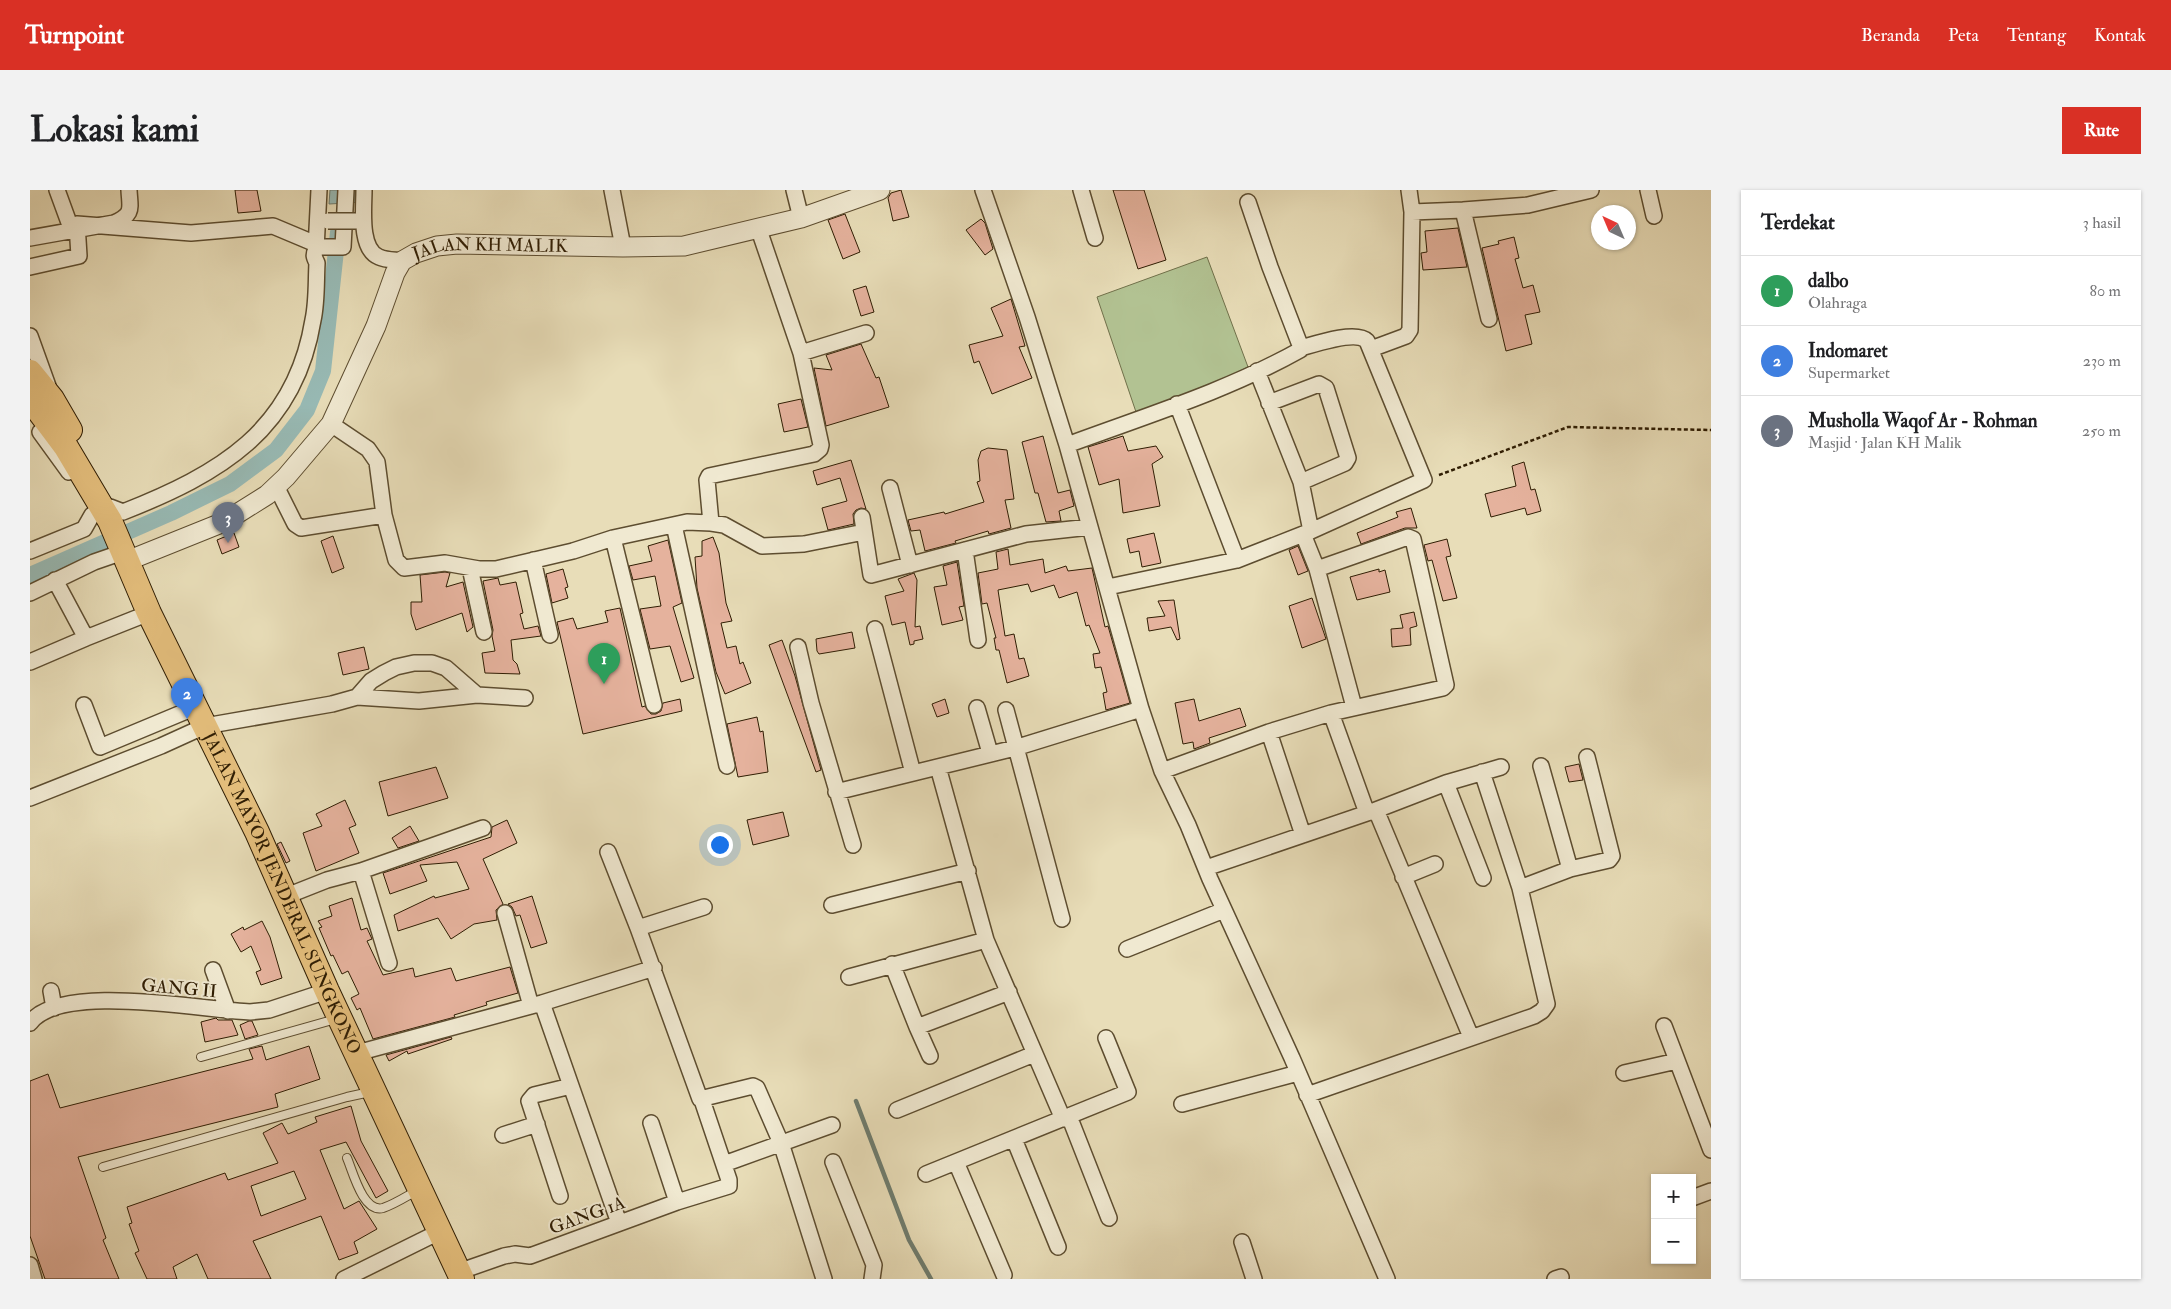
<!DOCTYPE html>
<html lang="id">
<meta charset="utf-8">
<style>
:root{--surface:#fff;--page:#f2f2f2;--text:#202124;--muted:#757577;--line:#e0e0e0;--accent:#d93025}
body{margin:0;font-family:"IM FELL Double Pica",serif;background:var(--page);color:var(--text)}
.controls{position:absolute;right:15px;bottom:15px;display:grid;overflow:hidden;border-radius:0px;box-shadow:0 1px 4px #0004}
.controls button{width:45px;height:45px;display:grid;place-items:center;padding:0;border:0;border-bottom:1px solid var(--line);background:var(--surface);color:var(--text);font:25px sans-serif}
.compass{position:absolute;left:1561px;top:15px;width:45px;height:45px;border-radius:50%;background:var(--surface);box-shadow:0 1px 4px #0004;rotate:316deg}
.you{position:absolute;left:689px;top:654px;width:18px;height:18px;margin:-12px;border:4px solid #fff;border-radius:50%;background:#1a73e8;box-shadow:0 0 0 8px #1a73e833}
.badge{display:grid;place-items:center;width:32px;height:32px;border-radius:50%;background:var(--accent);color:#fff;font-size:16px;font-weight:700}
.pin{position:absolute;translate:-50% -41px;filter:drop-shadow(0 1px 2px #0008)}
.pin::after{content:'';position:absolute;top:26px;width:18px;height:15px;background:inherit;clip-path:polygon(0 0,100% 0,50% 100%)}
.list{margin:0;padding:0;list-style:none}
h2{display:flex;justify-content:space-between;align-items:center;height:65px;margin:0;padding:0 20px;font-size:21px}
h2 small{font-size:16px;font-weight:400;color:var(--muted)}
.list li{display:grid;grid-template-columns:32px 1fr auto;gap:15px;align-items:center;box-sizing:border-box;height:70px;padding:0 20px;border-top:1px solid var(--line)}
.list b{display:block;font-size:19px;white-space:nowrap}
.list p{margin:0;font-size:16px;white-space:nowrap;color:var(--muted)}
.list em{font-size:16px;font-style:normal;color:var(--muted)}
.map{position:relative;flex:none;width:1681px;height:1089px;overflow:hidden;border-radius:0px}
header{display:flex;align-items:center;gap:30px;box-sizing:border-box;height:70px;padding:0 25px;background:var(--accent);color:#fff}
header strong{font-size:24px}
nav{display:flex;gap:28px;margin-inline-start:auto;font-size:18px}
.intro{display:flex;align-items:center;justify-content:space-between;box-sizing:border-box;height:120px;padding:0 30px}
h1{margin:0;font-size:35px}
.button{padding:12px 22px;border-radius:0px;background:var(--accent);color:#fff;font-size:18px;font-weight:700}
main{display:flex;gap:30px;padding:0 30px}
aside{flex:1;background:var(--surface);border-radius:0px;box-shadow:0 1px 4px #0004}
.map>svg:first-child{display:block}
.green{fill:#b2c292;stroke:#70704a}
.water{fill:#98bbb6;stroke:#6e7c6e}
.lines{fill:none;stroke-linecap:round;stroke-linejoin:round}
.stream{stroke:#6e7c6e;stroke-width:4.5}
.canal{stroke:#98bbb6;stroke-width:16}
.building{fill:#e5b29d;stroke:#2f1d03;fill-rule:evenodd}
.service-casing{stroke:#5d4d30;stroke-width:10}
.minor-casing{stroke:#5d4d30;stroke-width:18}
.tertiary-casing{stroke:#5d4d30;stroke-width:21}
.primary-casing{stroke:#2f1d03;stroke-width:26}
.path{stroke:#2f1d03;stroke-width:2.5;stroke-dasharray:4 2.5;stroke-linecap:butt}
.service{stroke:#f0e9d1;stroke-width:8}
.minor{stroke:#f0e9d1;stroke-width:15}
.tertiary{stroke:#f0e9d1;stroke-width:19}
.primary{stroke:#e4be7c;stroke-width:24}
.minor-bridge-casing{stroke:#5d4d30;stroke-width:18;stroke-linecap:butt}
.minor-bridge{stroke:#f0e9d1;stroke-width:15}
.labels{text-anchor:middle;stroke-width:4;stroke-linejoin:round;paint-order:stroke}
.street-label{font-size:18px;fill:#2f1d03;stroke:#f0e9d1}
</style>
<header>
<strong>Turnpoint</strong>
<nav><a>Beranda</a><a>Peta</a><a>Tentang</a><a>Kontak</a></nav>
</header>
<div class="intro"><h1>Lokasi kami</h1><a class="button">Rute</a></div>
<main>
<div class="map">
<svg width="1681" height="1089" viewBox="0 0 1681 1089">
<rect width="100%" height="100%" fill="#e8ddb8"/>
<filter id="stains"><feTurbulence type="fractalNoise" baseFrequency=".004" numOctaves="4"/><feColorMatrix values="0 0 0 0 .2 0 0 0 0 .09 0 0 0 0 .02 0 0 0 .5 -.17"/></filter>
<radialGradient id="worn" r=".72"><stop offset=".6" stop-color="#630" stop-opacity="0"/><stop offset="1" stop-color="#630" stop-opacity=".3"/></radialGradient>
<!-- green -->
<path class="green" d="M1177 67 1218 177 1177 197 1106 222 1067 107Z"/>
<!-- water -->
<path class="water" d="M300 0H334V12L299 14Z"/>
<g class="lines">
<!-- stream -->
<path class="stream" d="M826 911 879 1050 901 1089"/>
<!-- canal -->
<path class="canal" d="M0 385 141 323 200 294 246 260 277 220 293 181 308 42"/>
</g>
<!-- building -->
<path class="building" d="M205 0H227L231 21 208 23Z
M871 0 879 27 863 31 858 8 861 3Z
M1083 0H1114L1136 70 1108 79Z
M815 24 830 62 813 69 798 30Z
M951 29 955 33 963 59 955 65 936 40Z
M1428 38 1437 77 1393 80 1391 63 1397 62 1395 41Z
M1484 47 1489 68 1485 69 1493 98 1503 95 1510 122 1495 125 1502 154 1476 161 1452 58 1469 54 1468 51Z
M836 96 844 122 831 126 823 100Z
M981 109 995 156 989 157 1002 188 962 204 949 171 944 173 939 155 973 146 961 118Z
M831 154 846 188 849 187 859 217 796 236 784 178 802 180 796 165Z
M771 209 778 237 754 242 748 214Z
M1013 246 1028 303 1040 300 1044 316 1029 321 1031 331 1016 332 1008 303H1005L992 252Z
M1093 246 1098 261 1126 256 1133 267 1122 274 1130 316 1093 323 1089 289 1069 295 1058 257Z
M958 258 977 260 984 309 975 310 981 338 959 344 958 341 925 351 926 353 895 361 890 340 881 341 878 330 914 322 915 324 954 312 947 292 950 291 948 270 951 261Z
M821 270 836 319 831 318 826 320 823 324 824 334 798 340 792 318 817 311 810 288 787 295 783 281Z
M1494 272 1501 300 1505 299 1511 321 1497 325 1495 318 1461 327 1455 304 1486 296 1482 276Z
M1381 318 1387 338H1375L1331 354 1327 343 1368 327 1366 322Z
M204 343 209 357 192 364 187 350Z
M1124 343 1131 373 1112 377 1109 361 1100 363 1097 349Z
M303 346 314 378 302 383 291 351Z
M683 347 689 363 696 413 702 431 691 433 697 458 706 456 710 474 713 472 721 493 695 504 686 482 667 398 665 367 672 366V351Z
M1417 349 1421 366 1416 367 1427 408 1413 411 1402 370 1398 371 1394 355Z
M638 350 652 413 643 417 664 488 651 492 640 456 620 459 610 419 631 416 625 386 603 390 599 376 622 371 618 356Z
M1268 356 1278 381 1268 385 1259 360Z
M978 359 980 375 1013 369 1015 383 1036 376 1038 381 1062 378 1075 437 1078 436 1100 513 1076 520 1073 503 1077 502 1071 477 1065 478 1063 464 1070 463 1059 435 1056 436 1047 402 1029 408 1024 395 1001 402 998 394 968 400 975 446 984 444 989 469 994 468 999 486 977 493 969 460H966L964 448H966L957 413 952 414 948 383 968 379 966 362Z
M927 372 934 416 929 417 933 430 912 435 904 397 917 395 913 376Z
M533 379 538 397 535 398 538 408 522 413 516 384Z
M1349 379V382L1355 380 1360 402 1327 410 1320 387Z
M415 382 420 383 416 397 433 392 443 437 437 442 432 423 386 440 381 424V412H392L390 385Z
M884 383 887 390 885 437 890 436 893 449 884 451V454L880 455 875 432 862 435 855 406 874 401 868 389Z
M468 388 470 395 486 392 493 423 490 424 494 439 508 436 511 446 481 450 483 470 487 474 490 484 455 483 452 463 465 461 462 446 463 440 453 391Z
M1282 408 1296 449 1272 458 1259 416Z
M1144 410 1150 449 1147 450 1141 437 1119 441 1117 428 1135 426 1128 411Z
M590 418 612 517 615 516 621 524H626L631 521 633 513 650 509 652 521 553 544 527 432 543 428 547 439 578 432 575 421Z
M1384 422 1387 436 1380 438 1381 455 1362 457 1361 439 1373 438 1370 425Z
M822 442 825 458 789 464 787 461 786 449Z
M752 450 765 486 791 580 786 582 739 455Z
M334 457 339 479 313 485 308 463Z
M915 509 919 523 907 527 902 514Z
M1164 509 1169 531 1210 518 1216 536 1179 548 1180 553 1164 559 1163 552 1153 554 1145 513Z
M727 527 730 542 733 541 738 582 708 587 697 534Z
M1549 574 1553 590 1539 592 1535 577Z
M406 577 418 608 358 626 349 592Z
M315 610 326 635 319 638 329 663 286 681 273 643 292 636 286 624Z
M753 622 759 646 723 655 717 630Z
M477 630 487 653 453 669 473 714 466 720 467 730 444 734 421 749 408 728 368 741 364 725 404 706 405 708 439 699 427 672 390 675 397 691 360 704 353 683 461 647 462 637Z
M380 636 389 651 368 658 362 648Z
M251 652 260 671 256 673 247 654Z
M502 706 517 753 501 758 490 725 486 726 482 717 478 714Z
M322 708 331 740 337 738 342 749 337 751 353 785 383 778 385 787 421 778 426 791 480 777 488 803 456 812 457 815 424 825 425 827 343 849 330 818 327 820 321 808 329 804 318 781 312 784 303 765 301 766 289 738 292 737 288 731 302 726 299 716Z
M232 731 240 747 252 788 231 795 226 782 231 780 221 756 211 762 201 744 213 737 214 740Z
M186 828 188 830H202L208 845 175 852 171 832Z
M219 831H222L228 845 215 849 210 835Z
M421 847 422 849 378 864 377 861 359 871 356 865Z
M232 856 236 870 279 856 290 889 245 904 248 917 48 967 76 1048 73 1050 89 1089H15L0 1046V891L18 884 30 918 223 869 219 859Z
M321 916 331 951 358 1001 346 1008 316 952 290 960 314 1019 329 1011 347 1039 324 1052 328 1063 309 1070 291 1026 223 1051 241 1089H178L167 1064 143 1077 147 1089H117L105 1063 109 1061 99 1034 102 1033 97 1017 195 983 198 990 248 973 233 943 252 933 258 944 287 932 285 927ZM264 981 276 1009 231 1026 221 996Z"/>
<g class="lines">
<defs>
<path id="service" d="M171 867 306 829
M317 968C323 982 333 1023 353 1018 365 1014 377 1006 388 1000
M73 977 317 907 340 902"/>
<path id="minor" d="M27 0 42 41
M334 0C334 18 329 59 349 67 355 70 365 70 372 71
M582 0 593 57
M764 0 771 28
M953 0 997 127 1037 255 1111 519 1132 581 1158 635 1180 689 1262 868 1357 1089
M1051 0 1065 48
M1618 0 1624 26
M1433 20 1459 129
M1382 22 1433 20 1498 15 1561 0
M0 48 84 33C104 24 100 19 99 0
M0 77 49 66 47 34 161 43 243 36 293 57H313L316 0
M0 146 18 196
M1271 158C1285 154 1326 140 1337 151L1394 290 1281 341
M1341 159 1376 146 1380 140 1382 22 1379 0
M771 163 836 143
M1239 213 1289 194 1296 198 1318 268 1315 273 1271 292
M1147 214 1207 370
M301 234 338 259 347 272 354 325 366 370 374 378 415 373 449 379H466L543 361 583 348 657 332 681 333 694 335 732 356 774 354 834 342
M10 242 39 282
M1037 255C1115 226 1197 201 1270 160V155L1240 77 1218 12
M246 296 265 334 271 338 354 325
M860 298 880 375
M832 327 841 385 996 344 1060 337
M681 333 677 290 679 286 784 264 790 259 791 255 771 163 729 40
M644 335 697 576
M1273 344 1287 379 1324 517
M583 348 624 515
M935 360 948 450
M0 361 54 339 62 325 73 317H80L93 322C189 284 265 241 283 130 287 112 286 92 287 73 284 67 283 65 286 59L289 0
M503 370 520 445
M440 378 454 442
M1078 397 1207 370 1281 341 1271 292 1227 181
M0 403 64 372 93 362
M845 439 883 583
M56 448 119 423
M768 457 781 513 823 655
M0 472 56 448 25 390
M327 507 389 511 447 505
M54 515 70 557 166 517
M947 518 960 563
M976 520 1032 729
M1301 523 1337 623
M1239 542 1273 645
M908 577 956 750 1033 929
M1132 581 1239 542 1301 523 1413 498 1416 495 1383 349 1378 347 1287 379
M1416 593 1453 688
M806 602 985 558 1111 519
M0 608 131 556 175 536 302 514 327 507 341 491 354 483 366 477 384 473H402L416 478 447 505 495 508
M1346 620 1441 847
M578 662 608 738
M1176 678 1346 620 1416 593 1471 577
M1540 679 1579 670 1582 666 1557 567
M331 681 359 773
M1373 687 1405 674
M1490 698 1540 679 1511 576
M254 707 297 690 331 681 453 638
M802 715 938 681
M674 717 608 738 670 909 723 896 727 898 751 953 794 1089
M475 723 501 816
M1097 759 1194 720
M862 774 887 837 979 802
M183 780 198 821
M819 787 956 750
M21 801 24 818
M512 813 589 1033
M0 833C30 792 172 820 220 822L239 820 297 801
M1634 836 1681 960
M887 837 900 866
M327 863 512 813 624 778
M1594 883 1647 871
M1277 905 1504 826 1512 821 1517 814 1490 698 1452 582
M1152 914 1268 883
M867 920 1004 864
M1039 926 1079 1028
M621 933 647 1012
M473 945 507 934
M984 949 1028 1057
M803 972 844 1075 842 1089
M926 972 974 1085
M694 974 802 935
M896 984 1098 902 1076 848
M530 1006 499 911 504 905 541 896
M1662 1008 1681 1001
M1212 1052 1224 1089
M0 1075 4 1089
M428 1082 474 1066 485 1064 500 1066 647 1012 699 996V990L672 910
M314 1089 409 1042
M1525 1089 1531 1087"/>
<g id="tertiary">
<path id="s1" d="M97 371 194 332 237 305 256 287 301 234 346 136 365 83 372 71 386 63 407 56 427 54 593 57 654 56 771 28 850 0"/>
</g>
<g id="primary">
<path d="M0 182 22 209 40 240"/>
<path id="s2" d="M0 209 36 257 80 331 119 423 227 642 297 801 432 1089"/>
</g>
</defs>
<!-- service casing -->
<use href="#service" class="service-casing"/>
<!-- minor casing -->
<use href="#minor" class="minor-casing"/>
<!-- tertiary casing -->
<use href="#tertiary" class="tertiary-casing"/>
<!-- primary casing -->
<use href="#primary" class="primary-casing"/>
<!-- path -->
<path class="path" d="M1409 285 1538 237 1681 240"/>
<!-- service -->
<use href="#service" class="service"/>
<!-- minor -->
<use href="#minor" class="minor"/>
<!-- tertiary -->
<use href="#tertiary" class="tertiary"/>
<!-- primary -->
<use href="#primary" class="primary"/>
<defs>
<path id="minor-bridge" d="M298 31H326"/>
</defs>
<!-- minor-bridge casing -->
<use href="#minor-bridge" class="minor-bridge-casing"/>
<!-- minor-bridge -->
<use href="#minor-bridge" class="minor-bridge"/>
</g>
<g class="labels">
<!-- street labels -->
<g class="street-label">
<text dy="6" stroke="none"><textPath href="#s1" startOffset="520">JALAN KH MALIK</textPath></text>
<text dy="6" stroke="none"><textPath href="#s2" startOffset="556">JALAN MAYOR JENDERAL SUNGKONO</textPath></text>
<text transform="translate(149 798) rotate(5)" y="6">GANG II</text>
<text transform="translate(557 1025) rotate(-20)" y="6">GANG 1A</text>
</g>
</g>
<rect width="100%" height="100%" filter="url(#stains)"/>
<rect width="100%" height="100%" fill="url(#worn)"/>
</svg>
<div class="controls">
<button>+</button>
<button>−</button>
</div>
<svg class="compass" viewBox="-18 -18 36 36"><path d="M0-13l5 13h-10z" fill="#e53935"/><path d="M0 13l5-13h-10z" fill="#757577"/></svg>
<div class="you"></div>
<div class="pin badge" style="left:574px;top:494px;background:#2e9e5b">1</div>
<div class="pin badge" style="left:157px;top:529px;background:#3f7fe0">2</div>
<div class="pin badge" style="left:198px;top:353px;background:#6b7280">3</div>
</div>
<aside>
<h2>Terdekat<small>3 hasil</small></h2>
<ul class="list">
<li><span class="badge" style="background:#2e9e5b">1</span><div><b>dalbo</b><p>Olahraga</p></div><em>80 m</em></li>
<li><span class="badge" style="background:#3f7fe0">2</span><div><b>Indomaret</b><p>Supermarket</p></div><em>230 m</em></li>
<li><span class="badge" style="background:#6b7280">3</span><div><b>Musholla Waqof Ar - Rohman</b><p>Masjid · Jalan KH Malik</p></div><em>250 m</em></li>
</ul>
</aside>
</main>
